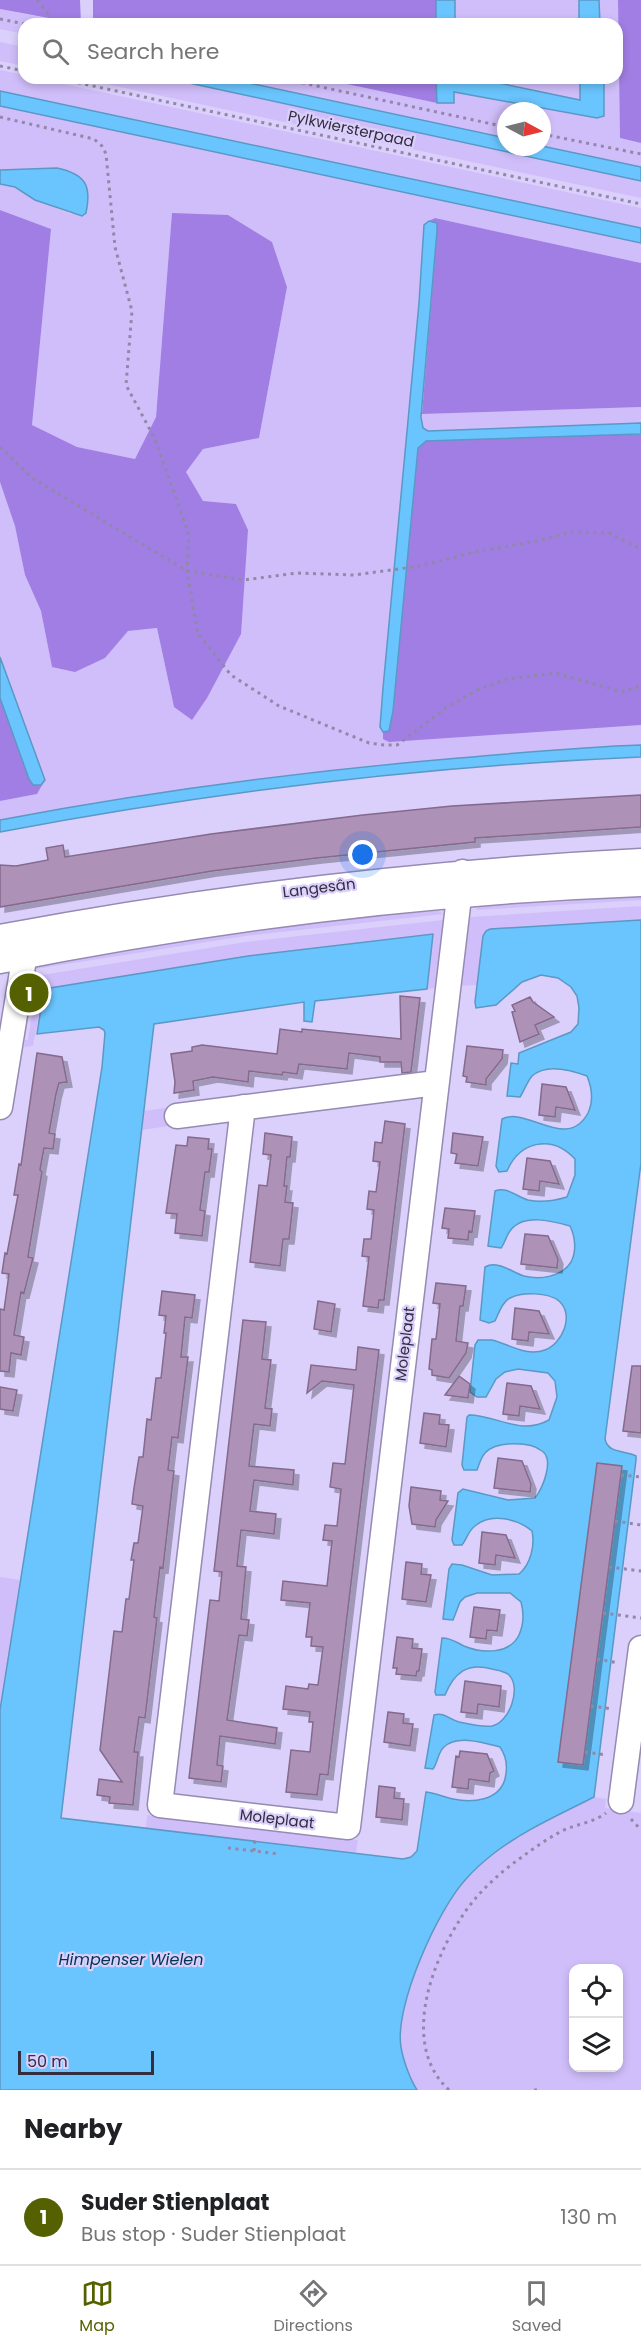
<!DOCTYPE html>
<meta charset="utf-8">
<style>
:root{--surface:#fff;--page:#f6f6f6;--text:#202124;--muted:#757577;--line:#e0e0e0;--accent:#556101}
body{margin:0;font-family:Poppins,sans-serif;background:var(--page);color:var(--text)}
.controls{position:absolute;right:18px;bottom:18px;display:grid;overflow:hidden;border-radius:12px;box-shadow:0 3px 9px #0003}
.controls button{width:54px;height:54px;display:grid;place-items:center;padding:0;border:0;border-bottom:2px solid var(--line);background:var(--surface);color:var(--text);font:30px sans-serif}
.compass{position:absolute;left:497px;top:102px;width:54px;height:54px;border-radius:50%;background:var(--surface);box-shadow:0 3px 9px #0003;rotate:97deg}
.scale{position:absolute;left:18px;bottom:15px;width:136px;box-sizing:border-box;padding-left:6px;border:3px solid #332e3f;border-top:0;font-size:16px;line-height:21px;white-space:nowrap;color:#332e3f;-webkit-text-stroke:4px #dbcffb;paint-order:stroke}
.you{position:absolute;left:363px;top:855px;width:21px;height:21px;margin:-15px;border:4px solid #fff;border-radius:50%;background:#1a73e8;box-shadow:0 0 0 9px #1a73e833}
.badge{display:grid;place-items:center;width:39px;height:39px;border-radius:50%;background:var(--accent);color:#fff;font-size:20px;font-weight:700}
.pin{position:absolute;translate:-50% -50%;border:3px solid #fff;box-shadow:0 2px 6px #0006}
.list{margin:0;padding:0;list-style:none}
h2{display:flex;justify-content:space-between;align-items:center;height:78px;margin:0;padding:0 24px;font-size:26px}
h2 small{font-size:20px;font-weight:400;color:var(--muted)}
.list li{display:grid;grid-template-columns:39px 1fr auto;gap:18px;align-items:center;box-sizing:border-box;height:96px;padding:0 24px;border-top:2px solid var(--line)}
.list b{display:block;font-size:22px;white-space:nowrap}
.list p{margin:0;font-size:20px;white-space:nowrap;color:var(--muted)}
.list em{font-size:20px;font-style:normal;color:var(--muted)}
.icon{flex:none;width:33px;height:33px;fill:none;stroke:currentColor;stroke-width:2;stroke-linecap:round;stroke-linejoin:round}
.map{position:relative;flex:none;width:641px;height:2090px;overflow:hidden}
.search{position:absolute;background:var(--surface);box-shadow:0 3px 9px #0003;left:18px;right:18px;top:18px;height:66px;display:flex;align-items:center;gap:15px;box-sizing:border-box;padding:0 21px;border-radius:18px;color:var(--muted);font-size:22px}
.sheet{height:174px;background:var(--surface)}
nav{display:flex;justify-content:space-around;align-items:center;box-sizing:border-box;height:84px;border-top:2px solid var(--line);background:var(--surface);font-size:16px;color:var(--muted)}
nav a{display:grid;justify-items:center;gap:3px}
nav .on{color:var(--accent)}
.map>svg:first-child{display:block}
.green{fill:#d0befa;fill-rule:evenodd}
.forest{fill:#a17ee4}
.water{fill:#6ac5fe;stroke:#5a98c5;stroke-width:1.5}
.building{fill:#ad91b6;stroke:#846a8c;stroke-width:1.5;filter:url(#shadow)}
.lines{fill:none;stroke-linecap:round;stroke-linejoin:round}
.minor-casing{stroke:#958ab2;stroke-width:27}
.path{stroke:#9188a8;stroke-width:3;stroke-dasharray:3 4.5;stroke-linecap:butt}
.minor{stroke:#fff;stroke-width:24}
.labels{text-anchor:middle;stroke-width:4.5;stroke-linejoin:round;paint-order:stroke}
.street-label{font-size:15px;fill:#332e3f;stroke:#dbcffb}
.water-label{font-size:16px;font-style:italic;fill:#003551;stroke:#dbcffb}
</style>
<div class="map">
<svg width="641" height="2090" viewBox="0 0 641 2090">
<defs>
<filter id="shadow"><feDropShadow dx="5" dy="5" stdDeviation="0" flood-color="#0004"/></filter>
</defs>
<rect width="100%" height="100%" fill="#dbcffb"/>
<!-- green -->
<path class="green" d="M455 0H579V24H455Z
M599 0H618L620 138 641 143V167L542 146V111H506V138L226 78H318L437 103H454V91L597 118 605 104 604 78H617V24H600Z
M0 9 74 24H24V34L0 29Z
M0 42 24 47V66L0 61Z
M0 70 24 75V78H36L641 208V228L0 91Z
M78 78H166L641 181V198Z
M475 78H580V100Z
M0 106 641 243V263L435 218 424 225 419 303 381 731 383 732V739L641 725V745C426 757 212 782 0 820V801L37 794 45 780 0 657V482L15 526 25 575 41 611 52 667 105 658 128 631 157 628 174 707 203 501 185 472 203 449 259 438 287 287 272 242 172 213 156 417 135 459 77 447 32 425 51 229 0 210V184L15 187 35 200 71 214 86 213 87 188 70 171 57 168 0 170Z
M641 407V423L428 431 423 427 422 414Z
M641 892V900L476 910 480 902Z
M641 906V920L486 931 483 936 477 985 459 986 460 934 471 917Z
M435 908 443 914 245 936 35 969 37 965 161 940Z
M443 920 435 988 427 989 433 934 248 956 44 989 33 1046 24 1047 25 1040H28L35 995 26 993 30 977 246 942Z
M172 1107 175 1125 142 1130 144 1111Z
M0 1577 20 1580 0 1710Z
M594 1797 606 1799 605 1808 641 1813V2090H417C410 2079 403 2060 401 2047 394 2006 438 1909 466 1879 474 1870 484 1861 493 1854 524 1830 559 1815 594 1797ZM574 1968H618V2068H574Z
M147 1815 358 1840 356 1853 146 1828Z"/>
<!-- forest -->
<path class="forest" d="M0 0H80L81 24 0 9Z
M93 0H436V24H93Z
M618 0H641V143L620 138Z
M318 78H436L437 103Z
M0 210 51 229 32 425 77 447 135 459 156 417 172 213 228 215 272 242 287 287 259 438 203 449 186 472 203 501 236 504 248 530 241 634 207 698 192 720 174 707 157 628 128 631 105 658 75 672 52 667 41 611 25 575 15 526 0 482Z
M435 218 641 263V407L422 414 437 231 432 221H429Z
M641 434V725L389 742 383 739V732L389 731 393 711 418 448 426 441Z
M0 698 29 779 41 785 45 780 37 794 0 801Z"/>
<!-- water -->
<path class="water" d="M436 0H455V24H436Z
M579 0H599L600 24H579Z
M166 78H226L506 138V147L542 146 641 167V181Z
M436 78H475L580 100V78H604V116L597 118 454 92V103H437Z
M0 91 641 228V243L0 106Z
M57 168C85 174 92 185 86 213L82 216 35 200 15 187 0 184V170Z
M429 221 437 223V231L421 417 423 428 428 431 641 423V434L426 441 418 448 393 711 389 731 383 732 380 727 383 688 419 303 424 225Z
M0 657 45 780 41 785H33L29 779 0 698Z
M641 745V757C426 766 212 792 0 832V820C152 791 306 771 459 758 520 753 580 747 641 745Z
M641 920V1163L605 1439C608 1454 625 1450 636 1456V1460L594 1797C559 1815 524 1830 493 1854 484 1861 474 1870 466 1879 438 1909 394 2006 401 2047 403 2060 410 2079 417 2090H0V1710L102 1067 105 1033 104 1030 99 1027 37 1034 44 989 248 956 433 934 427 989 315 1001 312 1022 304 1021V1002L154 1024 61 1818 403 1859 411 1857 417 1851 426 1792C436 1793 443 1797 453 1799 472 1803 499 1801 505 1779 508 1767 507 1757 500 1747 485 1743 457 1734 444 1747 438 1752 438 1762 433 1769L425 1768 434 1715C444 1712 449 1719 459 1722 468 1724 483 1727 492 1726 509 1723 522 1688 509 1675 505 1671 497 1670 492 1669 467 1662 454 1673 445 1695H436L435 1692 442 1638C451 1638 456 1642 464 1646 483 1654 510 1654 519 1635 524 1624 524 1613 521 1602L510 1593H477L465 1597 460 1602 453 1620 443 1619 449 1569 452 1564 462 1565 492 1575 519 1574C531 1564 535 1545 532 1531 518 1519 491 1512 475 1526 468 1531 467 1539 462 1545H454L452 1540 458 1493 463 1489 508 1500 535 1498C542 1489 555 1460 542 1451 530 1441 496 1441 485 1453 481 1457 479 1465 477 1470H464L462 1465 467 1417 469 1415C497 1415 520 1436 549 1420L557 1397 555 1381 548 1373 518 1369 505 1372 496 1379 486 1397H477L470 1392 475 1345 478 1340C482 1340 488 1340 492 1340 509 1344 526 1357 545 1350 562 1344 575 1315 559 1301 548 1292 522 1292 510 1298 502 1302 499 1313 495 1321L489 1323 480 1320 485 1267C498 1260 511 1272 524 1276 540 1280 562 1277 571 1262 577 1251 575 1236 570 1226 552 1221 523 1213 510 1231 506 1236 505 1243 501 1248L488 1246 495 1191C507 1186 517 1197 528 1200 542 1203 554 1201 567 1197L575 1175V1159C552 1134 520 1141 507 1171L499 1172 496 1166 502 1119C527 1106 567 1152 588 1113 594 1100 592 1088 587 1076 571 1070 546 1063 532 1076 527 1082 524 1091 520 1097L507 1096 511 1063 518 1064 519 1053 571 1032 578 1024 579 1008 577 996 571 987 558 978 541 975 522 982 496 1005 476 1008 475 1002 483 936 486 931 490 929Z"/>
<!-- building -->
<path class="building" d="M641 795V827L475 838V842L317 858 212 871 0 907V865L16 866 48 860 46 848 63 845 65 857 211 834 363 815 452 806Z
M400 996 420 998 411 1072 402 1073 401 1062H380V1057L349 1053 347 1069 299 1064 297 1074 283 1072 282 1075 249 1071 248 1082 213 1077 193 1081 194 1090 174 1093 175 1082 171 1054 192 1051V1047L202 1045 277 1054 280 1029 302 1032V1029L401 1039Z
M530 997 533 1002 554 1017 535 1025 539 1034 520 1042 512 1012 515 1011 512 1005Z
M467 1046 503 1050 502 1059 486 1079V1085L466 1082 467 1077 463 1076Z
M37 1053 62 1057 67 1082 59 1083 56 1094 49 1133 55 1134 53 1149 44 1148 40 1170 42 1172 28 1257 33 1258 24 1293 21 1292 14 1335 24 1337 21 1355 11 1353 9 1372 0 1371V1309L4 1310 9 1274 2 1273 5 1253 7 1254 18 1195H14L19 1164 21 1165Z
M542 1084 566 1087 575 1110 556 1107 555 1117 539 1115Z
M385 1121 405 1124 384 1300H379L378 1308 363 1306 369 1257 362 1256 364 1239H371L374 1210 367 1209 369 1191 376 1192 380 1162 373 1161 375 1142 382 1143Z
M265 1133 292 1137 290 1157H287L284 1186H287L285 1202 293 1203 289 1239H283L280 1266 250 1262 259 1185 267 1186 271 1155 263 1154Z
M453 1133 483 1137 478 1166 455 1163 457 1154 451 1153Z
M188 1137 209 1139 208 1149H212L209 1172H205L200 1210 205 1211 202 1236 175 1233 177 1214 166 1213 176 1145 187 1146Z
M527 1158 550 1161 559 1184 540 1181 539 1191 523 1189Z
M445 1208 475 1211 472 1232 469 1231 468 1240 448 1238 449 1229 442 1228Z
M525 1234 548 1236 558 1259 557 1268 521 1264Z
M436 1283 466 1286 463 1306H460L456 1341 468 1343 466 1353 449 1378 432 1375V1370L429 1369 432 1339H436L440 1304 433 1303Z
M162 1291 195 1295 192 1318 185 1317 181 1357H188L178 1438 172 1437 168 1470 174 1471 163 1568 160 1567 154 1617 157 1618 145 1718 139 1717 134 1752H138L137 1764 133 1805 109 1803 110 1797 97 1795 99 1779 122 1782 100 1750 114 1631 122 1632 126 1599H129L134 1560H131L134 1543H138L143 1506 132 1504 134 1488 139 1457H143L147 1419 151 1420 156 1378H161L166 1333H164L166 1316 159 1315Z
M318 1301 335 1304 331 1332 314 1329Z
M515 1308 539 1311 549 1334 529 1332 528 1341 512 1339Z
M243 1320 266 1322 262 1359 271 1360 265 1408 272 1409 270 1426 254 1424 249 1466 294 1470 293 1485 254 1480 250 1511 276 1514 274 1534 241 1530 237 1566 246 1567 241 1619 249 1620 247 1636 239 1635 227 1720 277 1728 275 1744 220 1736 217 1765 223 1766 221 1782 189 1778 210 1600 219 1601 222 1572 214 1571Z
M358 1347 379 1350 328 1775 320 1774 317 1795 286 1792 291 1750 310 1752 313 1722H309L310 1712 283 1709 286 1686 308 1689 309 1684 318 1685 323 1647 311 1646 312 1637H306L310 1603 281 1600 283 1581 327 1586 332 1541 323 1540 325 1525 337 1526 341 1489 330 1487 333 1463 345 1464 354 1385 322 1381 307 1393 311 1365 356 1370Z
M632 1366H641V1433L623 1431Z
M459 1376 470 1384 468 1398 445 1395Z
M507 1383 531 1386 540 1409 520 1406 519 1416 503 1414Z
M0 1387 17 1390 13 1411 0 1409Z
M424 1413 440 1415 439 1424 449 1425 446 1447 420 1443Z
M498 1458 522 1461 531 1484 530 1492 494 1488Z
M597 1463 622 1466 583 1765 558 1762Z
M411 1487 441 1491 440 1500 448 1501 436 1520 435 1527 412 1524 409 1506Z
M482 1532 506 1535 515 1558 496 1555 495 1565 479 1563Z
M406 1562 422 1564 421 1574 431 1575 426 1602 402 1599Z
M474 1607 500 1610 497 1631 487 1630 486 1639 470 1637Z
M397 1637 413 1639 412 1648 422 1649 419 1671H417L416 1676 396 1674 397 1668H393Z
M465 1681 501 1686 499 1707 478 1704 477 1714 461 1712Z
M388 1712 404 1714 403 1723 413 1724 410 1746 384 1742Z
M460 1751 487 1754 494 1771 490 1773 489 1782 469 1779 468 1789 452 1787 456 1756 459 1757Z
M379 1786 395 1788 394 1798 404 1799 402 1820 376 1817Z"/>
<g class="lines">
<defs>
<path id="minor" d="M0 937C212 897 425 872 641 861
M0 961C211 919 426 892 641 884
M0 1107 27 941
M243 1107 160 1805 348 1827 462 872
M177 1116 436 1083
M621 1801 641 1648"/>
</defs>
<!-- minor casing -->
<use href="#minor" class="minor-casing"/>
<!-- path -->
<path class="path" d="M37 0 56 24
M0 19 25 24
M0 66 24 71
M56 78 641 204
M280 78 506 127
M0 117 94 139 102 146 106 154 115 247 132 311 126 385 155 439 189 535 187 571 198 634 231 675 279 706 369 743 384 745H397L446 708 477 690 507 679 556 673 622 692 641 686
M542 134 641 154
M0 447 32 478 187 571 244 580 297 573 354 575 420 566 475 552 537 541 571 532 609 533 641 549
M621 1475 641 1477
M615 1521 641 1525
M609 1567 641 1571
M603 1613 641 1618
M597 1659 619 1663
M591 1706 613 1709
M585 1752 607 1755
M631 1819 641 1830
M228 1848 280 1854
M254 1851 255 1838
M449 2090C401 2046 430 1965 461 1918 476 1894 499 1873 522 1857 534 1848 547 1839 560 1832 575 1824 593 1823 606 1813
M534 2090H539"/>
<!-- minor -->
<use href="#minor" class="minor"/>
</g>
<g class="labels">
<!-- street labels -->
<g class="street-label">
<text transform="translate(351 129) rotate(12)" y="5">Pylkwiersterpaad</text>
<text transform="translate(319 888) rotate(-7)" y="5">Langesân</text>
<text transform="translate(405 1344) rotate(-83)" y="5">Moleplaat</text>
<text transform="translate(277 1819) rotate(7)" y="5">Moleplaat</text>
</g>
<!-- water labels -->
<g class="water-label">
<text x="131" y="1965">Himpenser Wielen</text>
</g>
</g>
</svg>
<div class="controls">
<button><svg class="icon" aria-label="locate" viewBox="0 0 24 24"><circle cx="12" cy="12" r="6"/><path d="M12 2v4M12 18v4M2 12h4M18 12h4"/></svg></button>
<button><svg class="icon" aria-label="layers" viewBox="0 0 24 24"><path d="M12 4l9 5-9 5-9-5zM3 14l9 5 9-5"/></svg></button>
</div>
<svg class="compass" viewBox="-18 -18 36 36"><path d="M0-13l5 13h-10z" fill="#e53935"/><path d="M0 13l5-13h-10z" fill="#757577"/></svg>
<div class="scale">50 m</div>
<div class="you"></div>
<div class="pin badge" style="left:29px;top:993px">1</div>
<div class="search"><svg class="icon" aria-label="search" viewBox="0 0 24 24"><circle cx="10" cy="10" r="6"/><path d="M15 15l6 6"/></svg>Search here</div>
</div>
<section class="sheet">
<h2>Nearby<small></small></h2>
<ul class="list">
<li><span class="badge">1</span><div><b>Suder Stienplaat</b><p>Bus stop · Suder Stienplaat</p></div><em>130 m</em></li>
</ul>
</section>
<nav>
<a class="on"><svg class="icon" aria-label="map" viewBox="0 0 24 24"><path d="M3 6l6-2 6 2 6-2v14l-6 2-6-2-6 2zM9 4v14M15 6v14"/></svg>Map</a>
<a><svg class="icon" aria-label="directions" viewBox="0 0 24 24"><path d="M12 3l9 9-9 9-9-9zM9 14v-3h6M13 9l2 2-2 2"/></svg>Directions</a>
<a><svg class="icon" aria-label="saved" viewBox="0 0 24 24"><path d="M7 4h10v16l-5-4-5 4z"/></svg>Saved</a>
</nav>
